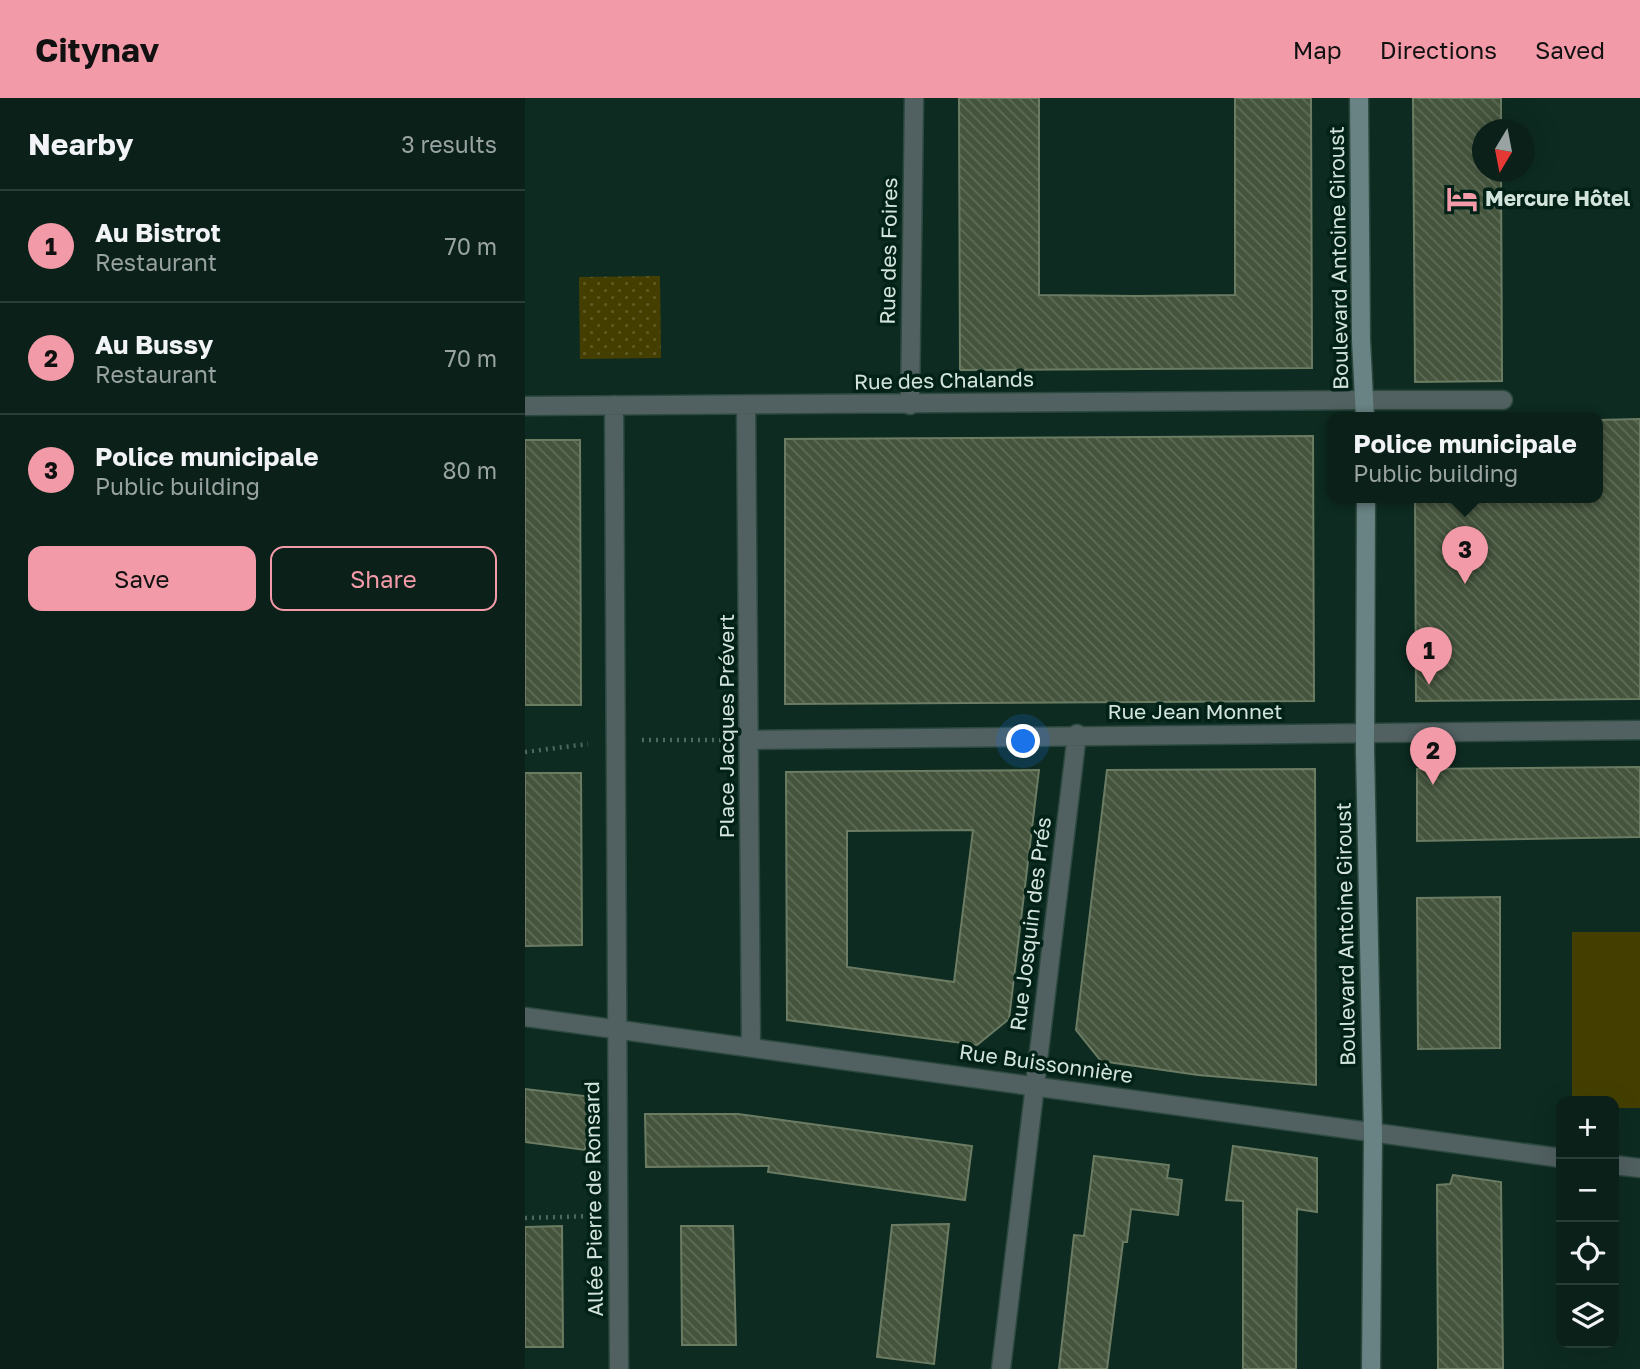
<!DOCTYPE html>
<meta charset="utf-8">
<style>
:root{--surface:#0a2019;--page:#182d26;--text:#f1f3f6;--muted:#99a3a2;--line:#2a3e38;--accent:#f39aa8}
body{margin:0;font-family:"Golos Text",sans-serif;background:var(--page);color:var(--text)}
.controls{position:absolute;right:21px;bottom:21px;display:grid;overflow:hidden;border-radius:14px;box-shadow:0 7px 28px #0002}
.controls button{width:63px;height:63px;display:grid;place-items:center;padding:0;border:0;border-bottom:2px solid var(--line);background:var(--surface);color:var(--text);font:35px sans-serif}
.compass{position:absolute;left:947px;top:21px;width:63px;height:63px;border-radius:50%;background:var(--surface);box-shadow:0 7px 28px #0002;rotate:190deg}
.you{position:absolute;left:499px;top:644px;width:24px;height:24px;margin:-18px;border:5px solid #fff;border-radius:50%;background:#1a73e8;box-shadow:0 0 0 10px #1a73e833}
.badge{display:grid;place-items:center;width:46px;height:46px;border-radius:50%;background:var(--accent);color:#111;font-size:23px;font-weight:700}
.pin{position:absolute;translate:-50% -58px;filter:drop-shadow(0 2px 4px #0008)}
.pin::after{content:'';position:absolute;top:37px;width:24px;height:21px;background:inherit;clip-path:polygon(0 0,100% 0,50% 100%)}
.popup{position:absolute;left:802px;top:314px;width:276px;height:91px;box-sizing:border-box;display:grid;place-content:center;border-radius:14px;background:var(--surface);filter:drop-shadow(0 2px 5px #0005);font-size:23px;white-space:nowrap;color:var(--muted)}
.popup b{font-size:26px;color:var(--text)}
.popup::after{content:'';position:absolute;left:50%;top:100%;margin-left:-14px;border:14px solid transparent;border-top-color:var(--surface)}
.list{margin:0;padding:0;list-style:none}
h2{display:flex;justify-content:space-between;align-items:center;height:91px;margin:0;padding:0 28px;font-size:30px}
h2 small{font-size:23px;font-weight:400;color:var(--muted)}
.list li{display:grid;grid-template-columns:46px 1fr auto;gap:21px;align-items:center;box-sizing:border-box;height:112px;padding:0 28px;border-top:2px solid var(--line)}
.list b{display:block;font-size:26px;white-space:nowrap}
.list p{margin:0;font-size:23px;white-space:nowrap;color:var(--muted)}
.list em{font-size:23px;font-style:normal;color:var(--muted)}
.actions{display:flex;gap:14px;padding:21px 28px}
.actions a{flex:1;padding:16px 0;border:2px solid var(--accent);border-radius:14px;text-align:center;font-size:24px;color:var(--accent)}
.actions .main{background:var(--accent);color:#111}
.icon{flex:none;width:38px;height:38px;fill:none;stroke:currentColor;stroke-width:2;stroke-linecap:round;stroke-linejoin:round}
.map{position:relative;flex:none;width:1115px;height:1271px;overflow:hidden}
header{display:flex;align-items:center;gap:42px;box-sizing:border-box;height:98px;padding:0 35px;background:var(--accent);color:#111}
header strong{font-size:33px}
nav{display:flex;gap:38px;margin-inline-start:auto;font-size:24px}
main{display:flex}
aside{flex:1;background:var(--surface)}
.map>svg:first-child{display:block}
.green{fill:#443f00}
.park{fill:url(#park-dots)}
.building{fill:url(#building-back-hatch);stroke:#6b7c63;stroke-width:2;fill-rule:evenodd}
.lines{fill:none;stroke-linecap:round;stroke-linejoin:round}
.lane-casing{stroke:#2d493f;stroke-width:21}
.street-casing{stroke:#2d493f;stroke-width:21}
.secondary-casing{stroke:#2d493f;stroke-width:21}
.path{stroke:#506960;stroke-width:4.5;stroke-dasharray:2 5;stroke-linecap:butt}
.lane{stroke:#516061;stroke-width:18}
.street{stroke:#516061;stroke-width:18}
.secondary{stroke:#698283;stroke-width:18}
.labels{text-anchor:middle;stroke-width:7;stroke-linejoin:round;paint-order:stroke}
.poi-label{font-size:21px;font-weight:bold;fill:#d3e4dc;stroke:#032217;text-anchor:start}
.street-label{font-size:21px;fill:#d3e4dc;stroke:#032217}
</style>
<header>
<strong>Citynav</strong>
<nav><a>Map</a><a>Directions</a><a>Saved</a></nav>
</header>
<main>
<aside>
<h2>Nearby<small>3 results</small></h2>
<ul class="list">
<li><span class="badge">1</span><div><b>Au Bistrot</b><p>Restaurant</p></div><em>70 m</em></li>
<li><span class="badge">2</span><div><b>Au Bussy</b><p>Restaurant</p></div><em>70 m</em></li>
<li><span class="badge">3</span><div><b>Police municipale</b><p>Public building</p></div><em>80 m</em></li>
</ul>
<div class="actions"><a class="main">Save</a><a>Share</a></div>
</aside>
<div class="map">
<svg width="1115" height="1271" viewBox="0 0 1115 1271">
<defs>
<pattern id="park-dots" width="8" height="8" patternUnits="userSpaceOnUse" patternTransform="scale(1.75)"><rect width="8" height="8" fill="#443f00"/><path d="M2 2h.1M6 6h.1" fill="none" stroke="#5e5b25" stroke-width="1.8" stroke-linecap="round"/></pattern>
<pattern id="building-back-hatch" width="6" height="6" patternUnits="userSpaceOnUse" patternTransform="scale(1.75)"><rect width="6" height="6" fill="#45553d"/><path d="M-1 5l2 2M0 0l6 6M5-1l2 2" fill="none" stroke="#5f6d58"/></pattern>
</defs>
<rect width="100%" height="100%" fill="#0d2b21"/>
<!-- green -->
<path class="green" d="M1047 834H1115V1010H1089V1003H1047Z"/>
<!-- park -->
<path class="park" d="M135 178 136 260 55 261 54 179Z"/>
<!-- building -->
<path class="building" d="M434 0H514V197L612 198 710 197V0H786L787 270 435 272Z
M888 0H976V32H957V74H976L977 283 890 284Z
M1115 321V601L891 603 890 400H1073V322Z
M788 338 789 603 260 606V341Z
M0 342H55L56 607H0Z
M1115 669V739L892 743V671Z
M790 671 791 987 673 977 576 963 551 932 582 672Z
M514 672 484 921 452 947 262 922 261 674ZM448 732 429 884 322 869V733Z
M0 675H56L57 847 0 848Z
M975 799V950L893 951 892 800Z
M0 991 68 999 60 1052 0 1044Z
M120 1016H213L447 1048 440 1102 243 1074 244 1068 121 1069Z
M708 1048 792 1060V1114L772 1111 771 1271H718V1103L701 1102Z
M569 1058 644 1067 642 1080 657 1082 653 1117 606 1111 602 1144H598L582 1271H534L549 1137 559 1138Z
M928 1077 976 1084 978 1271H913L912 1087 925 1086Z
M424 1126 409 1266 352 1259 367 1127Z
M37 1128 38 1249H0V1129Z
M156 1128H208L211 1247H157Z"/>
<g class="lines">
<defs>
<path id="lane" d="M839 302H978"/>
<path id="street" d="M89 307 94 1271
M385 307 389 0
M0 308 839 302
M221 308 226 949
M225 642 1115 632
M0 919 1036 1060
M1089 1067 1115 1070
M476 1271 552 636"/>
<path id="secondary" d="M834 0 836 242 840 320
M841 400 840 653 848 1036 846 1271"/>
</defs>
<!-- lane casing -->
<use href="#lane" class="lane-casing"/>
<!-- street casing -->
<use href="#street" class="street-casing"/>
<!-- secondary casing -->
<use href="#secondary" class="secondary-casing"/>
<!-- path -->
<path class="path" d="M117 642H196
M0 654 63 646
M0 1120 68 1118"/>
<!-- lane -->
<use href="#lane" class="lane"/>
<!-- street -->
<use href="#street" class="street"/>
<!-- secondary -->
<use href="#secondary" class="secondary"/>
</g>
<!-- icons -->
<defs>
<symbol id="hotel-bare" viewBox="-9 -9 18 18"><path d="M-6-4.5h1.5V1H6V5H4.5V3h-9V5H-6ZM-4 0a1.8 1.8 0 1 1 3.6 0ZM.5 0V-2.5h3Q6-2.5 6 0Z" fill="#f39aa8" stroke="#032217" stroke-width="2.5" paint-order="stroke"/></symbol>
</defs>
<g fill-rule="evenodd">
<use href="#hotel-bare" x="915" y="79" width="44" height="44"/>
</g>
<g class="labels">
<!-- poi labels -->
<g class="poi-label">
<text x="960" y="108">Mercure Hôtel</text>
</g>
<!-- street labels -->
<g class="street-label">
<text transform="translate(364 153) rotate(-89)" y="7">Rue des Foires</text>
<text transform="translate(814 160) rotate(-91)" y="7">Boulevard Antoine Giroust</text>
<text transform="translate(419 283) rotate(-1)" y="7">Rue des Chalands</text>
<text x="670" y="621">Rue Jean Monnet</text>
<text transform="translate(202 628) rotate(-90)" y="7">Place Jacques Prévert</text>
<text transform="translate(506 826) rotate(-83)" y="7">Rue Josquin des Prés</text>
<text transform="translate(821 836) rotate(-91)" y="7">Boulevard Antoine Giroust</text>
<text transform="translate(521 966) rotate(8)" y="7">Rue Buissonnière</text>
<text transform="translate(69 1101) rotate(-91)" y="7">Allée Pierre de Ronsard</text>
</g>
</g>
</svg>
<div class="controls">
<button>+</button>
<button>−</button>
<button><svg class="icon" aria-label="locate" viewBox="0 0 24 24"><circle cx="12" cy="12" r="6"/><path d="M12 2v4M12 18v4M2 12h4M18 12h4"/></svg></button>
<button><svg class="icon" aria-label="layers" viewBox="0 0 24 24"><path d="M12 4l9 5-9 5-9-5zM3 14l9 5 9-5"/></svg></button>
</div>
<svg class="compass" viewBox="-18 -18 36 36"><path d="M0-13l5 13h-10z" fill="#e53935"/><path d="M0 13l5-13h-10z" fill="#99a3a2"/></svg>
<div class="you"></div>
<div class="pin badge" style="left:904px;top:587px">1</div>
<div class="pin badge" style="left:908px;top:687px">2</div>
<div class="pin badge" style="left:940px;top:486px">3</div>
<div class="popup"><b>Police municipale</b>Public building</div>
</div>
</main>
